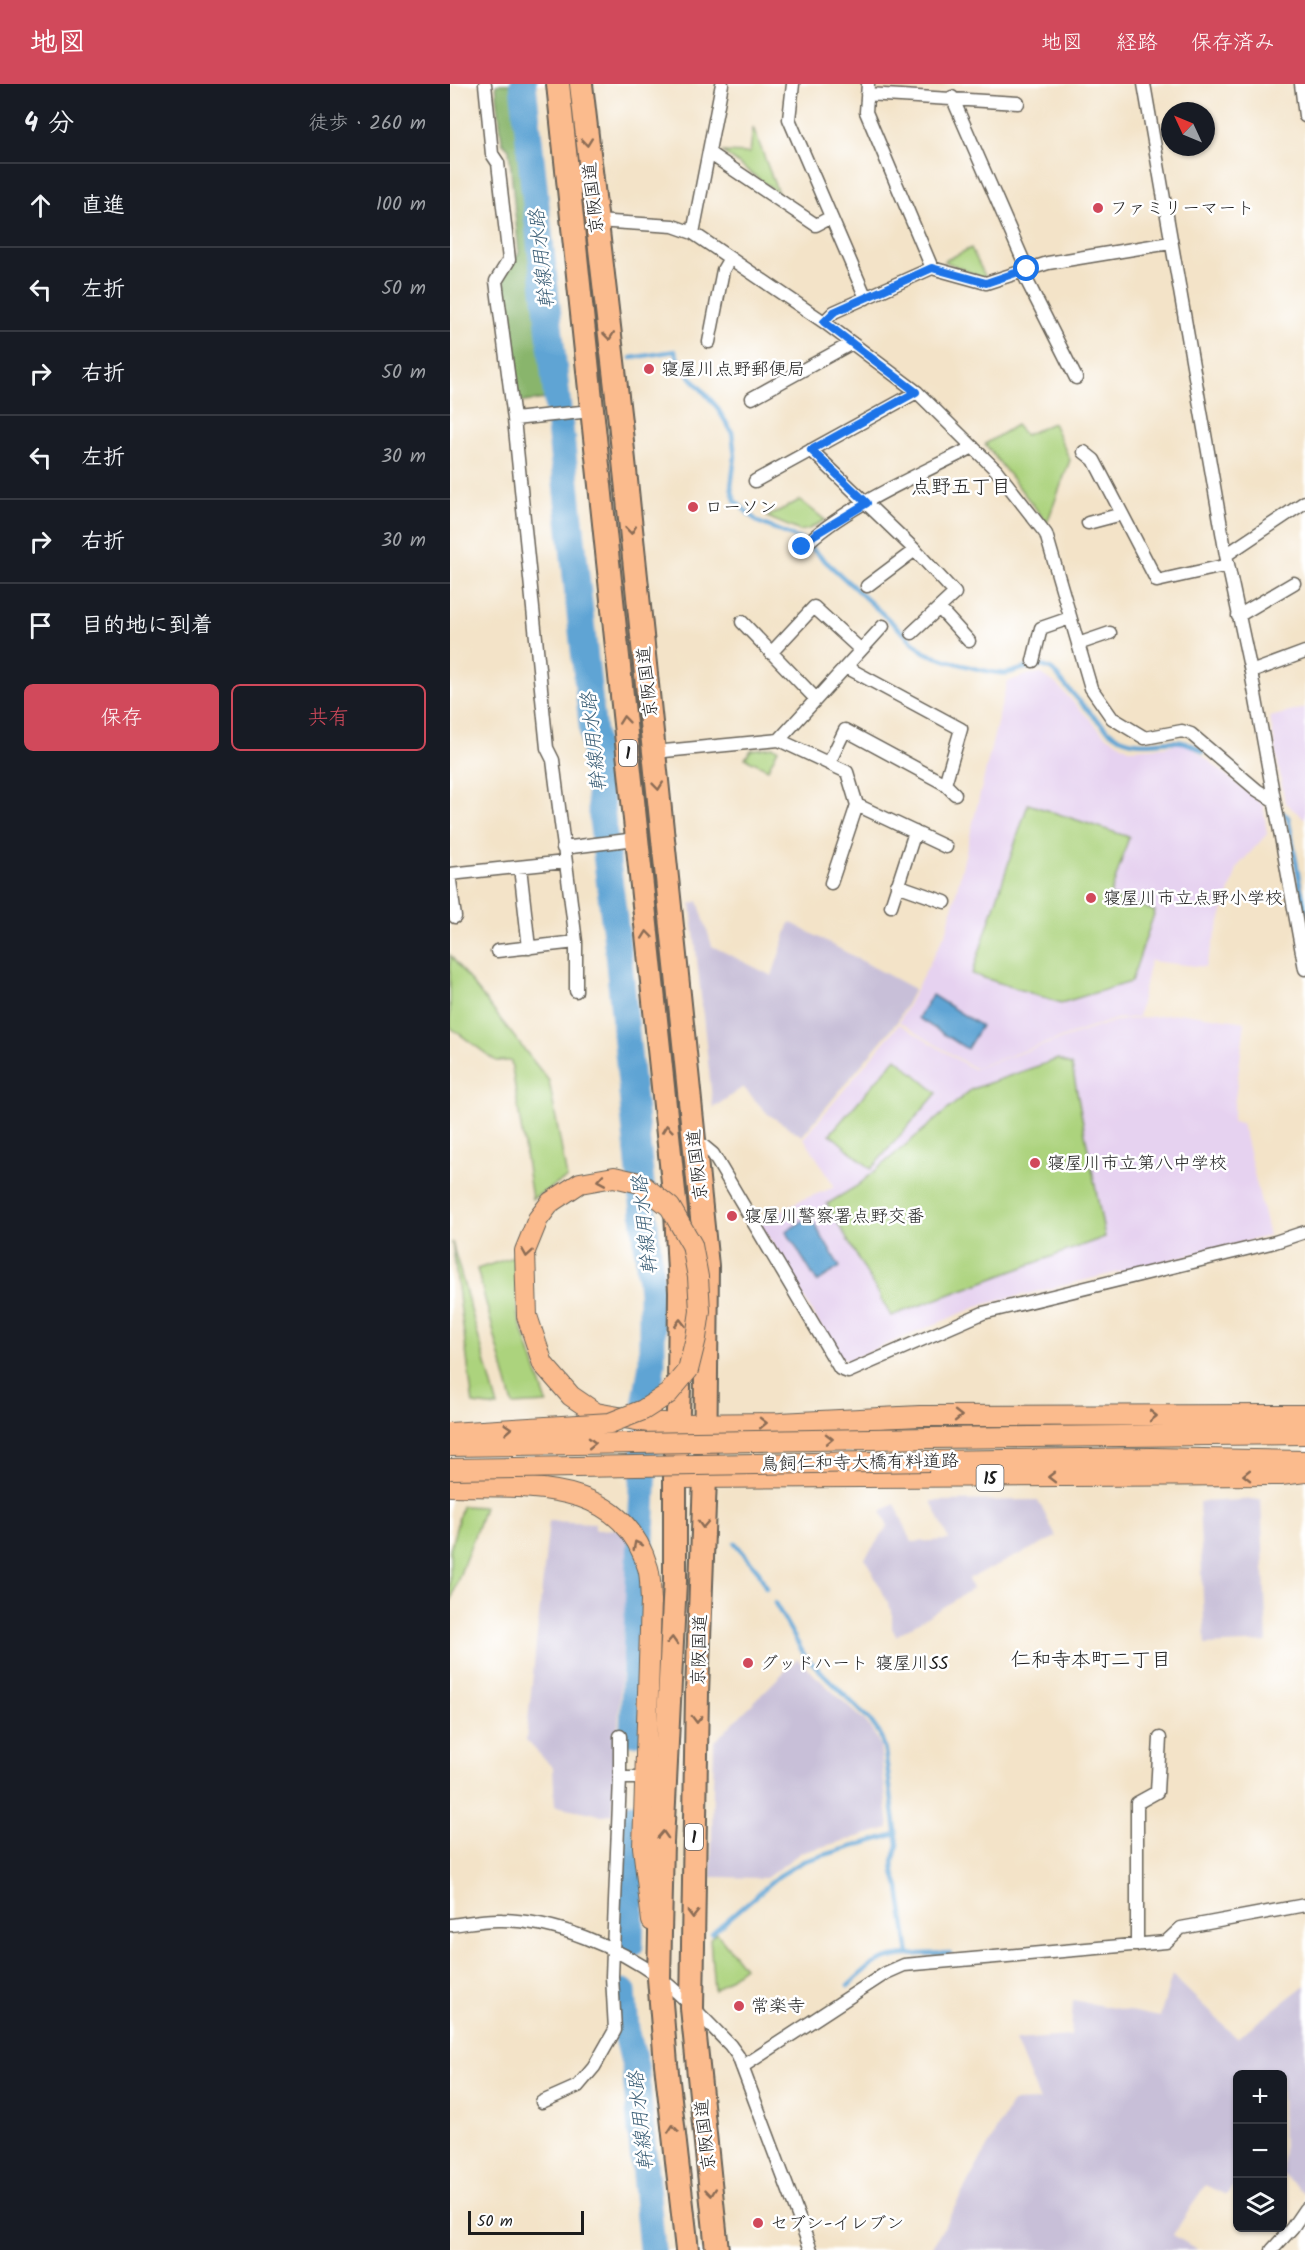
<!DOCTYPE html>
<html lang="ja">
<meta charset="utf-8">
<style>
:root{--surface:#171b24;--page:#242831;--text:#f1f3f6;--muted:#9ea1a6;--line:#363941;--accent:#d1495b}
body{margin:0;font-family:Kalam,"Klee One",sans-serif;background:var(--page);color:var(--text)}
.controls{position:absolute;right:18px;bottom:18px;display:grid;overflow:hidden;border-radius:9px;box-shadow:0 2px 4px #0004}
.controls button{width:54px;height:54px;display:grid;place-items:center;padding:0;border:0;border-bottom:2px solid var(--line);background:var(--surface);color:var(--text);font:30px sans-serif}
.compass{position:absolute;left:711px;top:18px;width:54px;height:54px;border-radius:50%;background:var(--surface);box-shadow:0 2px 4px #0004;rotate:314deg}
.scale{position:absolute;left:18px;bottom:15px;width:116px;box-sizing:border-box;padding-left:6px;border:3px solid #1c1c1c;border-top:0;font-size:16px;line-height:21px;white-space:nowrap;color:#1c1c1c;-webkit-text-stroke:4px #fff;paint-order:stroke}
.stop{position:absolute;width:18px;height:18px;margin:-14px;border:4px solid #1a73e8;border-radius:50%;background:#fff}
.stop.end{background:#1a73e8;border-color:#fff;box-shadow:0 2px 6px #0008}
.list{margin:0;padding:0;list-style:none}
h2{display:flex;justify-content:space-between;align-items:center;height:78px;margin:0;padding:0 24px;font-size:26px}
h2 small{font-size:20px;font-weight:400;color:var(--muted)}
.list li{display:grid;grid-template-columns:39px 1fr auto;gap:18px;align-items:center;box-sizing:border-box;height:84px;padding:0 24px;border-top:2px solid var(--line)}
.list b{display:block;font-size:22px;white-space:nowrap}
.list em{font-size:20px;font-style:normal;color:var(--muted)}
.actions{display:flex;gap:12px;padding:18px 24px}
.actions a{flex:1;padding:14px 0;border:2px solid var(--accent);border-radius:9px;text-align:center;font-size:21px;color:var(--accent)}
.actions .main{background:var(--accent);color:#fff}
.icon{flex:none;width:33px;height:33px;fill:none;stroke:currentColor;stroke-width:2;stroke-linecap:round;stroke-linejoin:round}
.map{position:relative;flex:none;width:855px;height:2166px;overflow:hidden}
header{display:flex;align-items:center;gap:36px;box-sizing:border-box;height:84px;padding:0 30px;background:var(--accent);color:#fff}
header strong{font-size:28px}
nav{display:flex;gap:33px;margin-inline-start:auto;font-size:21px}
main{display:flex}
aside{flex:1;background:var(--surface)}
.map>svg:first-child{display:block}
.built{fill:#e6d2f0}
.industrial{fill:#c8bfd8}
.green{fill:#acd37d;stroke:#64784c;stroke-width:1.5}
.forest{fill:#89b56c;stroke:#526844;stroke-width:1.5}
.water{fill:#5ea4d4;stroke:#3d6078;stroke-width:1.5}
.lines{fill:none;stroke-linecap:round;stroke-linejoin:round}
.stream{stroke:#5ea4d4;stroke-width:4.5}
.river{stroke:#5ea4d4;stroke-width:27}
.street-casing{stroke:#676258;stroke-width:15}
.primary-casing{stroke:#676258;stroke-width:22}
.highway-casing{stroke:#676258;stroke-width:26}
.street{stroke:#fff;stroke-width:12}
.primary{stroke:#fbbb8d;stroke-width:20}
.highway{stroke:#fbbb8d;stroke-width:22}
.primary-bridge-casing{stroke:#676258;stroke-width:22;stroke-linecap:butt}
.primary-bridge{stroke:#fbbb8d;stroke-width:20}
.oneway{stroke:#8c6c54}
.route{stroke:#1a73e8;stroke-width:8}
.poi-dot{fill:#d1495b;stroke:#fff;stroke-width:2}
.labels{text-anchor:middle;stroke-width:5;stroke-linejoin:round;paint-order:stroke}
.shield{fill:#fff;stroke:#606060;stroke-width:1.5}
.shield-label{font-size:16px;font-weight:bold;fill:#1c1c1c}
.street-label{font-size:18px;fill:#1c1c1c;stroke:#fff}
.poi-label{font-size:18px;fill:#1c1c1c;stroke:#fff;text-anchor:start}
.water-label{font-size:20px;font-style:italic;fill:#3d6078;stroke:#fff}
.neighbourhood-label{font-size:20px;fill:#1c1c1c;stroke:#fff}
</style>
<header>
<strong>地図</strong>
<nav><a>地図</a><a>経路</a><a>保存済み</a></nav>
</header>
<main>
<aside>
<h2>4 分<small>徒歩 · 260 m</small></h2>
<ul class="list">
<li><svg class="icon" aria-label="ahead" viewBox="0 0 24 24"><path d="M12 20V5M6 11l6-6 6 6"/></svg><div><b>直進</b></div><em>100 m</em></li>
<li><svg class="icon" aria-label="left" viewBox="0 0 24 24"><path d="M17 20v-9H6M10 6l-5 5 5 5"/></svg><div><b>左折</b></div><em>50 m</em></li>
<li><svg class="icon" aria-label="right" viewBox="0 0 24 24"><path d="M7 20v-9h11M14 6l5 5-5 5"/></svg><div><b>右折</b></div><em>50 m</em></li>
<li><svg class="icon" aria-label="left" viewBox="0 0 24 24"><path d="M17 20v-9H6M10 6l-5 5 5 5"/></svg><div><b>左折</b></div><em>30 m</em></li>
<li><svg class="icon" aria-label="right" viewBox="0 0 24 24"><path d="M7 20v-9h11M14 6l5 5-5 5"/></svg><div><b>右折</b></div><em>30 m</em></li>
<li><svg class="icon" aria-label="arrive" viewBox="0 0 24 24"><path d="M6 21V4h12l-3 4 3 4H6"/></svg><div><b>目的地に到着</b></div></li>
</ul>
<div class="actions"><a class="main">保存</a><a>共有</a></div>
</aside>
<div class="map">
<svg width="855" height="2166" viewBox="0 0 855 2166">
<rect width="100%" height="100%" fill="#fff"/>
<filter id="ink" filterUnits="userSpaceOnUse"><feTurbulence type="fractalNoise" baseFrequency=".0167" numOctaves="2"/><feDisplacementMap in="SourceGraphic" scale="12" xChannelSelector="R" yChannelSelector="G"/><feConvolveMatrix kernelMatrix="1 2 1 2 8 2 1 2 1" color-interpolation-filters="sRGB"/></filter>
<filter id="wash" filterUnits="userSpaceOnUse"><feTurbulence type="fractalNoise" baseFrequency=".008" numOctaves="4" result="noise"/><feDisplacementMap in="SourceGraphic" scale="24" xChannelSelector="R" yChannelSelector="G"/><feGaussianBlur stdDeviation="1.35" result="paint"/><feColorMatrix in="noise" values="0 0 0 0 0 0 0 0 0 0 0 0 0 0 0 0 0 1.4 0 .05"/><feComposite in="paint" operator="in"/></filter>
<g filter="url(#wash)">
<rect width="100%" height="100%" fill="#f3e3c8"/>
<!-- built -->
<path class="built" d="M580 590H592L606 600 654 650 679 665 712 663 726 660H734L744 665 813 721 817 750 788 782 755 883 700 877 688 933 666 935 524 984 449 938 497 846 557 598Z
M855 624V735L835 719 820 633Z
M735 929 795 938 782 1038 792 1039 819 1152 531 1221 399 1276 388 1272 310 1139 351 1116 385 1103 354 1054 449 940 523 985 665 937Z"/>
<!-- industrial -->
<path class="industrial" d="M248 817 262 862 322 892 340 838 464 905 447 938 352 1052 318 1030 293 1003 263 1024 241 820Z
M811 1415 817 1558 755 1561 749 1418Z
M588 1416 606 1453 518 1495 522 1505 446 1552 442 1544V1527L415 1474 438 1442 431 1427 445 1420 462 1458 499 1456 481 1417Z
M99 1437 145 1439V1446L171 1445 179 1455 163 1730 152 1731 105 1722 103 1684 76 1656Z
M347 1575 415 1637 423 1647 430 1661 439 1744 350 1769 316 1794 261 1793 264 1658Z
M722 1891 787 1954 855 1901V2109L833 2091 832 1990H788L787 2098 776 2111 755 2101 723 2151 748 2166H481L562 2018 590 2017 565 1956 621 1952 623 1916 710 1933Z"/>
<!-- green -->
<path class="green" d="M303 43 328 109 273 68 300 69Z
M521 164 537 196 494 177Z
M603 339 620 376 597 439 535 360 566 341 575 351Z
M350 416 375 436 359 445 350 447 317 433Z
M323 663 328 665 318 685 295 674 301 666Z
M578 720 679 753 660 812 705 827 681 898 611 919 522 890Z
M0 871 99 997 117 1094 82 1115 61 977H46L0 943Z
M446 974 487 1009 421 1085 380 1050Z
M608 975 622 982 655 1153 441 1232 377 1120 407 1102 522 1005Z
M2 1158 48 1323 23 1320Z
M66 1172 67 1229 97 1319 63 1321 27 1185Z
M12 1422 34 1423C24 1457 9 1487 0 1522V1466Z
M267 1849 294 1883 264 1906 260 1854Z"/>
<!-- forest -->
<path class="forest" d="M46 0H61L95 315 67 319 54 193 69 169 59 65 52 58Z"/>
<!-- water -->
<path class="water" d="M482 911 531 942 517 965 468 934Z
M360 1133 390 1183 367 1198 336 1147Z"/>
<g class="lines">
<!-- stream -->
<path class="stream" d="M181 274 225 267 231 282 266 322 282 348 285 372 281 403 285 417 308 438 352 456
M104 286 116 284
M110 349 124 354
M360 463 474 568C487 574 545 592 558 589 572 586 588 577 602 586 606 589 611 596 614 600 627 614 654 647 670 654 703 668 724 645 753 668
M833 729 838 733 855 828
M285 1459 309 1488 316 1504
M325 1519 355 1572 420 1636 430 1650 435 1667 448 1761 443 1777 444 1789 449 1804 459 1871
M262 1849 329 1792 354 1777 446 1750
M398 1902C408 1893 419 1881 432 1876 453 1869 478 1870 500 1869"/>
<!-- river -->
<path class="river" d="M73 0 156 770 167 859 202 1209V1280L196 1316
M183 1648 195 1355
M180 1861 182 1732
M173 1908 176 1946 185 1982 202 2166"/>
</g>
</g>
<g filter="url(#ink)">
<g class="lines">
<defs>
<path id="street" d="M35 0 42 70 48 79 59 176 46 197 64 335 97 664 103 676 126 858V907
M343 0 339 35 416 214
M694 0 776 471 801 588 855 885
M851 0 855 32
M417 10 568 19
M502 13 577 185
M259 69 366 141 381 133
M146 137 223 142 243 149 374 238 467 308 546 386 596 450 641 604 662 634 695 654 732 647 741 650 807 706 823 716
M243 149 272 0
M482 184 536 199 598 179 720 159
M572 187 626 294
M374 238 384 228 482 184 416 28 418 0
M259 258 273 186 280 174
M302 314 402 259
M64 335 141 327
M361 366 465 466 505 509 462 549
M634 368 644 376 707 497 778 481
M305 397 467 308
M638 439 672 430
M353 463C393 423 471 390 523 363
M776 471 855 418
M417 502 465 466
M489 524 519 557
M788 532 844 499
M292 538 366 615
M628 560 660 549
M321 569 364 523 411 566
M583 577 591 544 620 534
M396 583 511 645 495 700
M801 588 855 568
M329 656 433 542
M204 668 329 656 397 688 407 721 381 799
M379 679 395 646 495 700 505 710
M407 721 496 763
M113 764 186 755
M70 783 79 864
M0 790 115 778
M0 797 5 833
M447 801 495 818
M441 822 465 748
M47 867 126 858
M245 1055 263 1070 390 1285 398 1288 533 1229 825 1158 855 1148
M170 1694H194
M1 1841C18 1839 35 1835 52 1836 106 1837 166 1862 210 1894 235 1913 258 1939 280 1961L288 1972 361 2166
M687 1861V1719L707 1708 710 1654
M292 1983 436 1889 454 1881 716 1858 731 1844 855 1821
M92 2018 128 2002 144 1983 165 1946 162 1892 170 1694V1652
M822 2166 842 2144 855 2125"/>
<path id="primary" d="M101 1118 88 1135 75 1167 77 1232 93 1280 121 1312 146 1329 197 1338 228 1340 330 1339 470 1332 855 1331
M480 1354 855 1350
M479 1377 702 1374 855 1377
M225 1394 831 1391 855 1388
M0 1402C76 1404 171 1392 198 1484 201 1494 200 1506 201 1516L193 1763 202 1837"/>
<path id="highway" d="M108 0 226 1127 230 1208 229 1304 225 1394V1497L212 1758 209 1894 216 1980 237 2166
M131 0 170 338 257 1182 255 1394 247 1609 242 1924 267 2166"/>
</defs>
<!-- street casing -->
<use href="#street" class="street-casing"/>
<!-- primary casing -->
<use href="#primary" class="primary-casing"/>
<!-- highway casing -->
<use href="#highway" class="highway-casing"/>
<!-- street -->
<use href="#street" class="street"/>
<!-- primary -->
<use href="#primary" class="primary"/>
<!-- highway -->
<use href="#highway" class="highway"/>
<defs>
<path id="primary-bridge" d="M0 1349 160 1339 193 1326 218 1310 238 1286 246 1254 250 1227 248 1193 242 1161 220 1123 190 1099 164 1093 130 1099 101 1118
M0 1362 480 1354
M0 1385 479 1377"/>
</defs>
<!-- primary-bridge casing -->
<use href="#primary-bridge" class="primary-bridge-casing"/>
<!-- primary-bridge -->
<use href="#primary-bridge" class="primary-bridge"/>
</g>
<!-- one-way arrows -->
<defs><path id="oneway-chevron" d="M-2-3.5L2.5 0L-2 3.5" fill="none" stroke-width="1.6" stroke-linecap="round" stroke-linejoin="round" transform="scale(1.5)"/></defs>
<g class="oneway">
<use href="#oneway-chevron" transform="translate(137 58) rotate(84)"/>
<use href="#oneway-chevron" transform="translate(159 252) rotate(83)"/>
<use href="#oneway-chevron" transform="translate(181 446) rotate(84)"/>
<use href="#oneway-chevron" transform="translate(174 636) rotate(-96)"/>
<use href="#oneway-chevron" transform="translate(208 702) rotate(84)"/>
<use href="#oneway-chevron" transform="translate(197 851) rotate(-96)"/>
<use href="#oneway-chevron" transform="translate(217 1045) rotate(-96)"/>
<use href="#oneway-chevron" transform="translate(151 1096) rotate(170)"/>
<use href="#oneway-chevron" transform="translate(77 1169) rotate(99)"/>
<use href="#oneway-chevron" transform="translate(230 1239) rotate(-90)"/>
<use href="#oneway-chevron" transform="translate(508 1332)"/>
<use href="#oneway-chevron" transform="translate(703 1332)"/>
<use href="#oneway-chevron" transform="translate(313 1339) rotate(-1)"/>
<use href="#oneway-chevron" transform="translate(58 1345) rotate(-4)"/>
<use href="#oneway-chevron" transform="translate(379 1355) rotate(-1)"/>
<use href="#oneway-chevron" transform="translate(142 1359) rotate(-1)"/>
<use href="#oneway-chevron" transform="translate(797 1391) rotate(179)"/>
<use href="#oneway-chevron" transform="translate(602 1393) rotate(180)"/>
<use href="#oneway-chevron" transform="translate(253 1440) rotate(92)"/>
<use href="#oneway-chevron" transform="translate(187 1461) rotate(-117)"/>
<use href="#oneway-chevron" transform="translate(222 1557) rotate(-87)"/>
<use href="#oneway-chevron" transform="translate(247 1635) rotate(91)"/>
<use href="#oneway-chevron" transform="translate(213 1751) rotate(-87)"/>
<use href="#oneway-chevron" transform="translate(243 1830) rotate(91)"/>
<use href="#oneway-chevron" transform="translate(223 2045) rotate(-96)"/>
<use href="#oneway-chevron" transform="translate(261 2108) rotate(84)"/>
</g>
</g>
<g class="lines" filter="url(#ink)">
<!-- route -->
<path class="route" d="M352 463 364 451 417 419 361 366 466 308 374 238 384 228 482 184 536 199 577 185"/>
</g>
<!-- markers -->
<g class="poi-dot">
<circle cx="648" cy="124" r="6"/>
<circle cx="199" cy="285" r="6"/>
<circle cx="243" cy="423" r="6"/>
<circle cx="641" cy="814" r="6"/>
<circle cx="585" cy="1079" r="6"/>
<circle cx="282" cy="1132" r="6"/>
<circle cx="298" cy="1579" r="6"/>
<circle cx="289" cy="1922" r="6"/>
<circle cx="308" cy="2139" r="6"/>
</g>
<g class="labels">
<!-- shield labels -->
<g class="shield">
<rect x="169" y="656" width="18" height="26" rx="4.5"/>
<rect x="526.5" y="1381" width="27" height="26" rx="4.5"/>
<rect x="235" y="1740" width="18" height="26" rx="4.5"/>
</g>
<g class="shield-label">
<text x="178" y="675">1</text>
<text x="540" y="1400">15</text>
<text x="244" y="1759">1</text>
</g>
<!-- street labels -->
<g class="street-label">
<text transform="translate(143 114) rotate(-96)" y="6">京阪国道</text>
<text transform="translate(197 598) rotate(-96)" y="6">京阪国道</text>
<text transform="translate(247 1081) rotate(-96)" y="6">京阪国道</text>
<text transform="translate(410 1378) rotate(-1)" y="6">鳥飼仁和寺大橋有料道路</text>
<text transform="translate(249 1566) rotate(-88)" y="6">京阪国道</text>
<text transform="translate(255 2051) rotate(-96)" y="6">京阪国道</text>
</g>
<!-- poi labels -->
<g class="poi-label">
<text x="660" y="130">ファミリーマート</text>
<text x="211" y="291">寝屋川点野郵便局</text>
<text x="255" y="429">ローソン</text>
<text x="653" y="820">寝屋川市立点野小学校</text>
<text x="597" y="1085">寝屋川市立第八中学校</text>
<text x="294" y="1138">寝屋川警察署点野交番</text>
<text x="310" y="1585">グッドハート 寝屋川SS</text>
<text x="301" y="1928">常楽寺</text>
<text x="320" y="2145">セブン-イレブン</text>
</g>
<!-- water labels -->
<g class="water-label">
<text transform="translate(91 175) rotate(-96)" y="7">幹線用水路</text>
<text transform="translate(143 658) rotate(-96)" y="7">幹線用水路</text>
<text transform="translate(194 1141) rotate(-96)" y="7">幹線用水路</text>
<text transform="translate(190 2037) rotate(-96)" y="7">幹線用水路</text>
</g>
<!-- neighbourhood labels -->
<g class="neighbourhood-label">
<text x="511" y="409">点野五丁目</text>
<text x="641" y="1582">仁和寺本町二丁目</text>
</g>
</g>
</svg>
<div class="controls">
<button>+</button>
<button>−</button>
<button><svg class="icon" aria-label="layers" viewBox="0 0 24 24"><path d="M12 4l9 5-9 5-9-5zM3 14l9 5 9-5"/></svg></button>
</div>
<svg class="compass" viewBox="-18 -18 36 36"><path d="M0-13l5 13h-10z" fill="#e53935"/><path d="M0 13l5-13h-10z" fill="#9ea1a6"/></svg>
<div class="scale">50 m</div>
<div class="stop" style="left:577px;top:185px"></div>
<div class="stop end" style="left:352px;top:463px"></div>
</div>
</main>
